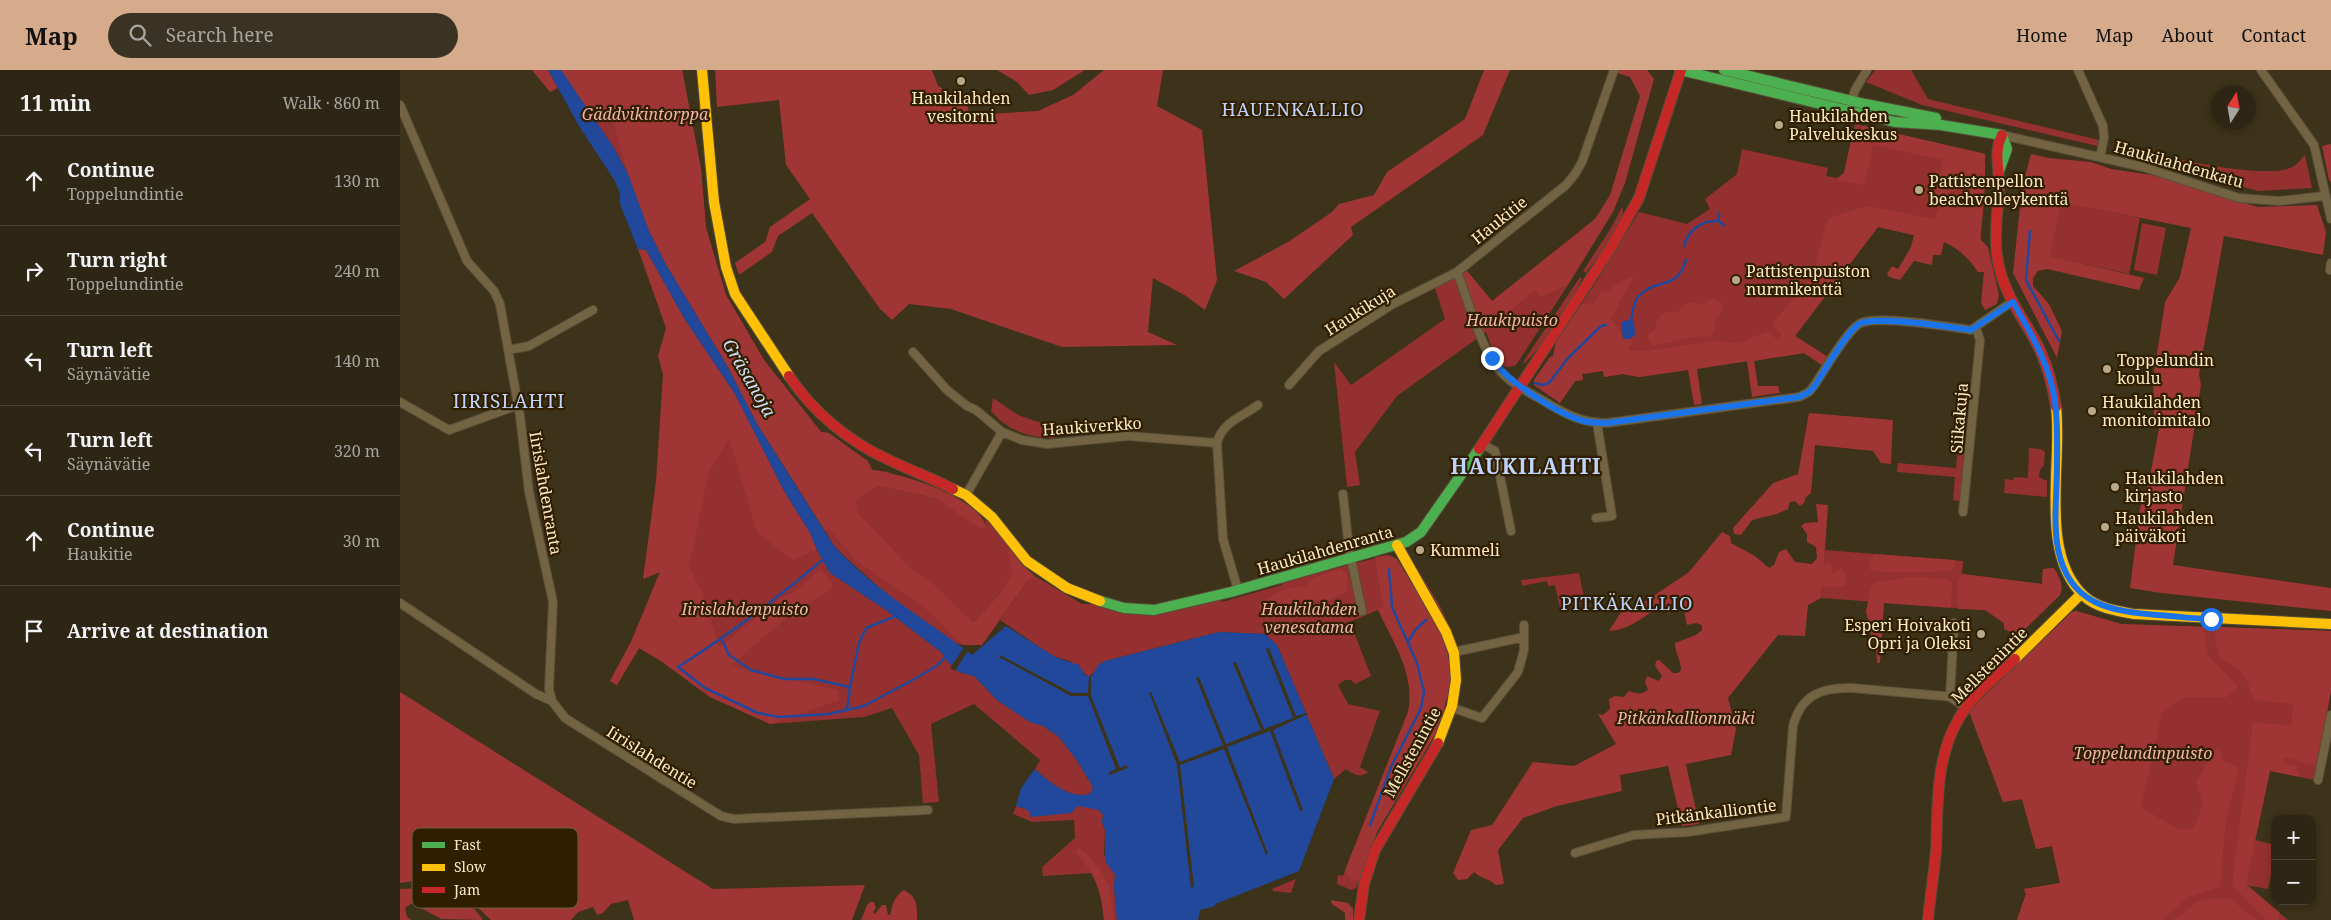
<!DOCTYPE html>
<meta charset="utf-8">
<style>
:root{--surface:#2e2614;--page:#3a3222;--text:#f1f3f6;--muted:#a7a5a0;--line:#494334;--accent:#d6ab8b}
body{margin:0;font-family:"Noto Serif",serif;background:var(--page);color:var(--text)}
.controls{position:absolute;right:15px;bottom:15px;display:grid;overflow:hidden;border-radius:10px;box-shadow:0 2px 8px #0003}
.controls button{width:45px;height:45px;display:grid;place-items:center;padding:0;border:0;border-bottom:1px solid var(--line);background:var(--surface);color:var(--text);font:25px sans-serif}
.compass{position:absolute;left:1811px;top:15px;width:45px;height:45px;border-radius:50%;background:var(--surface);box-shadow:0 2px 8px #0003;rotate:11deg}
.stop{position:absolute;width:15px;height:15px;margin:-11px;border:4px solid #1a73e8;border-radius:50%;background:#fff}
.stop.end{background:#1a73e8;border-color:#fff;box-shadow:0 1px 5px #0008}
.list{margin:0;padding:0;list-style:none}
h2{display:flex;justify-content:space-between;align-items:center;height:65px;margin:0;padding:0 20px;font-size:21px}
h2 small{font-size:16px;font-weight:400;color:var(--muted)}
.list li{display:grid;grid-template-columns:32px 1fr auto;gap:15px;align-items:center;box-sizing:border-box;height:90px;padding:0 20px;border-top:1px solid var(--line)}
.list b{display:block;font-size:19px;white-space:nowrap}
.list p{margin:0;font-size:16px;white-space:nowrap;color:var(--muted)}
.list em{font-size:16px;font-style:normal;color:var(--muted)}
.icon{flex:none;width:28px;height:28px;fill:none;stroke:currentColor;stroke-width:2;stroke-linecap:round;stroke-linejoin:round}
.map{position:relative;flex:none;width:1931px;height:850px;overflow:hidden}
header{display:flex;align-items:center;gap:30px;box-sizing:border-box;height:70px;padding:0 25px;background:var(--accent);color:#111}
header strong{font-size:24px}
nav{display:flex;gap:28px;margin-inline-start:auto;font-size:18px}
.search{width:350px;height:45px;background:var(--page);display:flex;align-items:center;gap:12px;box-sizing:border-box;padding:0 18px;border-radius:28px;color:var(--muted);font-size:19px}
main{display:flex}
aside{flex:1;background:var(--surface)}
.map>svg:first-child{display:block}
.green{fill:#943130}
.forest{fill:#a03535}
.water{fill:#22489b}
.pier{fill:#3d321a}
.lines{fill:none;stroke-linecap:round;stroke-linejoin:round}
.stream{stroke:#22489b;stroke-width:2.5}
.street-casing{stroke:#584d39;stroke-width:10}
.fast-casing{stroke:#584d39;stroke-width:12}
.slow-casing{stroke:#584d39;stroke-width:12}
.jam-casing{stroke:#584d39;stroke-width:12}
.street{stroke:#726442;stroke-width:8}
.fast{stroke:#4caf50;stroke-width:10}
.slow{stroke:#ffc107;stroke-width:10}
.jam{stroke:#c62828;stroke-width:10}
.route{stroke:#1a73e8;stroke-width:6}
.poi-dot{fill:#baa988;stroke:#2f1f00;stroke-width:2}
.labels{text-anchor:middle;stroke-width:4.5;stroke-linejoin:round;paint-order:stroke}
.poi-label{font-size:16px;fill:#fee9c3;stroke:#2f1f00;text-anchor:start}
.park-label{font-size:16px;font-style:italic;fill:#f2b2ae;stroke:#2f1f00}
.street-label{font-size:16px;fill:#fee9c3;stroke:#2f1f00}
.neighbourhood-label{font-size:18px;letter-spacing:1px;fill:#bfd4fc;stroke:#2f1f00}
.water-label{font-size:18px;font-style:italic;fill:#d1def7;stroke:#2f1f00}
.quarter-label{font-size:19px;letter-spacing:1px;fill:#bfd4fc;stroke:#2f1f00}
.district-label{font-size:21px;font-weight:bold;letter-spacing:1px;fill:#bfd4fc;stroke:#2f1f00}
.key{fill:#2f1f00;stroke:#6d5c3a;stroke-width:1}
.key-label{font-size:14px;fill:#fee9c3}
</style>
<header>
<strong>Map</strong>
<div class="search"><svg class="icon" aria-label="search" viewBox="0 0 24 24"><circle cx="10" cy="10" r="6"/><path d="M15 15l6 6"/></svg>Search here</div>
<nav><a>Home</a><a>Map</a><a>About</a><a>Contact</a></nav>
</header>
<main>
<aside>
<h2>11 min<small>Walk · 860 m</small></h2>
<ul class="list">
<li><svg class="icon" aria-label="ahead" viewBox="0 0 24 24"><path d="M12 20V5M6 11l6-6 6 6"/></svg><div><b>Continue</b><p>Toppelundintie</p></div><em>130 m</em></li>
<li><svg class="icon" aria-label="right" viewBox="0 0 24 24"><path d="M7 20v-9h11M14 6l5 5-5 5"/></svg><div><b>Turn right</b><p>Toppelundintie</p></div><em>240 m</em></li>
<li><svg class="icon" aria-label="left" viewBox="0 0 24 24"><path d="M17 20v-9H6M10 6l-5 5 5 5"/></svg><div><b>Turn left</b><p>Säynävätie</p></div><em>140 m</em></li>
<li><svg class="icon" aria-label="left" viewBox="0 0 24 24"><path d="M17 20v-9H6M10 6l-5 5 5 5"/></svg><div><b>Turn left</b><p>Säynävätie</p></div><em>320 m</em></li>
<li><svg class="icon" aria-label="ahead" viewBox="0 0 24 24"><path d="M12 20V5M6 11l6-6 6 6"/></svg><div><b>Continue</b><p>Haukitie</p></div><em>30 m</em></li>
<li><svg class="icon" aria-label="arrive" viewBox="0 0 24 24"><path d="M6 21V4h12l-3 4 3 4H6"/></svg><div><b>Arrive at destination</b></div></li>
</ul>
</aside>
<div class="map">
<svg width="1931" height="850" viewBox="0 0 1931 850">
<rect width="100%" height="100%" fill="#3d321a"/>
<!-- green -->
<path class="green" d="M161 0H282L301 99 306 158 326 225 364 290 421 362 429 363 421 400 468 391 472 400 489 402 477 416 535 428 587 458 585 448 614 480 609 482 613 504 602 521 573 553 563 575C541 573 452 495 434 476L249 161 228 104 214 78Z
M1475 0H1511L1528 29 1699 70 1697 76 1522 35 1466 12Z
M1455 54 1585 84V116L1578 202C1569 188 1559 179 1544 172L1478 157 1395 266 1428 287 1422 295 1404 283 1239 307 1223 304 1204 307 1203 301 1182 304 1183 310 1175 311 1160 333 1134 315V310L1150 287 1153 286 1156 272 1198 209 1239 142 1287 154 1310 139 1305 129 1337 104 1342 79 1428 98 1426 106 1437 108 1444 103Z
M1716 74C1749 83 1867 113 1894 96 1898 94 1902 88 1905 85L1912 118 1858 121 1713 81Z
M1661 131 1740 148 1729 204 1649 186Z
M1222 137C1229 153 1195 189 1186 203L1183 201 1211 158Z
M1742 153 1766 158 1757 205 1734 200Z
M1067 201 1092 231 1125 205 1141 228 1168 215 1116 295C1095 304 1093 277 1086 262L997 326 955 382 960 415 947 417 934 292 951 315 1045 249 1035 218Z
M1180 207 1182 208 1171 232 1146 270 1125 293 1123 292Z
M298 289 410 463 417 480 430 503 486 540 541 582 548 592 559 602 574 606 597 630 630 652 643 656 659 667 676 689 693 717 690 724C669 729 649 712 635 699L640 690 574 634 531 654 539 732 523 733 519 685 492 638 464 647 370 654 310 627 261 591 239 578 217 615 210 611 231 572 260 502 243 509 249 471Z
M593 328 618 345 659 359 655 368C629 368 608 361 591 341Z
M1560 360 1566 361 1560 431 1553 430 1555 407 1497 402 1498 393 1556 398Z
M1629 378 1641 379 1645 382 1644 395 1640 400 1639 407 1647 411V427L1604 423 1605 409 1613 410 1614 407 1628 408Z
M1425 480 1563 491 1562 504 1642 514 1643 499 1654 498C1659 507 1664 515 1660 525L1619 565 1604 559V553L1585 540 1421 528Z
M1007 482 1040 536 1055 569H1053L1007 488Z
M988 485 997 489 1050 597 1044 643 1038 658 977 762 959 811 956 818 951 820 937 814 938 805 943 806 1008 642C1016 605 993 572 978 540L950 552 971 606 955 614 951 610H945L938 615 948 634 980 641 960 697 968 702C960 709 954 704 946 699L934 709 877 575 865 564 819 562 705 591 689 607 670 591 655 587 644 580 600 550 627 512 635 506 682 534H694L716 540 820 528 822 532 882 515 881 512Z
M1179 503 1185 532 1160 538 1155 515 1148 516 1147 511 1122 516 1121 510Z
M1676 541 1721 554 1931 561V620L1915 710 1870 701 1855 770 1875 775V787L1868 819 1846 815 1888 850H1617L1626 824 1624 819 1660 813 1652 776 1636 779 1622 729 1603 732 1570 644 1568 642 1672 542Z
M616 736 629 740 673 738 678 736 692 737 699 740 703 745 702 752 705 760 704 785 715 805 714 817 717 850H704L702 831 693 803 643 806 642 797 675 768 674 750 632 752 613 744Z
M896 809 891 823 873 821 872 819Z"/>
<!-- forest -->
<path class="forest" d="M132 0H148L158 18 150 22Z
M161 0H282L301 99 306 158 326 225 364 290 421 362 429 363 468 391 472 400C502 403 579 427 587 458H580L535 428 477 416 456 429 457 442 510 498 537 517 573 553 602 521 612 504 608 482 614 480 622 491 620 493 635 506 627 512 582 575H563L525 538 458 492 429 459 425 461 357 354 326 294 265 193 249 161 228 104 212 49H194Z
M315 0H532L538 16 566 32 570 45 638 41 673 25 704 0H763L757 36 802 60 817 210 805 240 786 226 753 208 748 262 777 275 662 277 551 239 509 234 492 250 480 239 412 143 378 166 372 182 339 205 335 193 365 172 370 157 410 129 386 95 379 30 317 37Z
M597 0H685L653 20 629 25 617 12Z
M1084 0H1110L1083 65 951 157 953 165 884 229 866 212 834 201 888 172 932 142 939 134 974 125 987 102 1065 49Z
M1218 0H1247L1254 9 1225 113 1213 142 1168 215 1141 228 1135 220 1106 244 1100 259C1077 259 1066 222 1062 204L1067 201 1092 231 1195 149 1210 125 1240 26 1230 7 1217 3Z
M1464 56 1585 84V116L1580 169 1588 177 1599 225 1597 234 1585 240 1581 233 1584 202H1578C1569 188 1559 179 1544 172L1541 185H1533L1532 195 1514 191 1500 210 1489 207 1487 204 1492 196 1498 199 1511 177 1514 165 1478 157 1395 266 1428 287 1422 295 1404 283 1354 291 1358 316H1378L1380 323 1352 327 1347 291 1297 299 1302 334 1294 335 1288 300 1239 307 1223 304 1204 307 1203 301 1182 304 1183 310 1175 311 1160 333 1134 315V310L1150 287 1153 286 1156 272 1182 234 1194 233 1202 220 1208 222C1215 214 1224 209 1234 206L1211 248 1222 265 1230 269 1235 265 1228 280 1247 281 1315 271 1338 273 1367 262 1378 270 1382 265 1373 256V253L1413 206 1426 154 1430 148 1467 136 1534 149C1540 131 1563 127 1568 112L1561 105 1556 107 1552 119 1537 135 1534 133 1543 90 1473 75 1464 115 1437 110 1444 103 1453 62Z
M1931 74V112L1929 110 1922 76Z
M1631 84 1649 88 1691 92 1711 99 1752 105 1858 137 1917 135 1926 162 1923 185 1824 166 1799 304 1801 315 1773 495 1931 518V541L1761 523 1730 518 1740 438 1749 412 1760 353 1754 344 1753 309 1765 232 1780 207 1791 158 1661 132 1650 186 1744 208 1739 220 1647 199 1638 201 1633 208V216L1649 234 1662 261 1657 288 1613 203 1622 118Z
M238 179 246 180 284 248 335 324 383 419 410 463 417 480 392 490 357 462 329 368 308 404 289 497 302 522 317 572 320 577 378 530 397 520 420 499 432 513V519L390 545 332 594 343 600 437 620 439 630 370 654 310 627 261 591 239 578 217 615 210 611 231 572 260 502 243 509 256 411 263 304 258 286 266 258Z
M1314 229 1321 232 1323 240 1314 251 1315 260 1311 267 1298 266 1252 276 1248 270V265L1255 259 1257 251 1261 245 1267 242H1278C1291 229 1290 232 1305 235L1307 231Z
M1409 343 1493 350 1491 394 1481 393 1473 381 1415 375 1411 423 1406 427 1404 433 1400 436 1395 431 1390 432 1388 439 1377 444 1352 450 1341 465 1334 464 1333 458 1373 413 1398 404Z
M1416 434 1428 435 1424 494 1431 493 1432 504 1440 498C1446 504 1449 510 1444 517L1422 516 1421 528 1408 535 1405 566 1378 565 1328 628 1336 659 1331 685 1286 694 1299 754 1282 756 1268 696 1220 705 1222 721 1157 736 1123 748 1098 780 1104 814 1096 815C1089 808 1081 809 1074 802L1067 809 1058 810 1053 803 1071 760 1092 755 1133 692 1174 696 1216 674 1198 644 1203 645 1210 639 1209 629 1215 626 1224 627 1229 621C1237 624 1241 625 1248 620L1245 612 1247 606 1259 611 1262 606 1255 596 1256 591 1259 590 1273 603H1278L1281 600C1281 590 1274 580 1275 573L1296 565 1302 560V555L1296 553 1287 555 1281 527 1275 529 1269 544 1261 533C1249 545 1227 561 1209 561L1221 542 1234 539 1289 502 1322 462 1330 466 1331 473 1355 486 1369 498 1374 495 1379 482 1386 479 1395 492 1412 494 1417 488 1416 477 1407 472V464L1401 456 1405 453 1418 452Z
M1474 484 1555 490 1554 499C1544 503 1479 504 1470 500V493Z
M988 485 997 489 1045 569 1050 597V618L1035 665 977 762 959 811 949 808 945 800 1008 642C1016 605 993 572 978 539L983 536 975 487Z
M1654 498C1659 507 1664 515 1660 525L1619 565 1604 559V553L1585 540 1558 539V510L1562 504 1642 514 1643 499Z
M941 499C950 505 948 513 946 522L931 529 906 532C901 551 874 542 859 538V533C872 526 889 514 905 517 913 505 928 503 941 499Z
M1512 507 1545 509 1552 513 1551 538 1484 533 1480 593H1477L1476 576 1471 565 1466 541 1471 518 1476 512Z
M1676 541 1721 554 1803 557 1808 585 1838 617 1825 628 1785 627 1762 643 1741 737 1777 759 1793 760 1803 734 1796 713 1813 681 1819 680 1822 690 1839 698 1826 749 1820 817 1788 827 1761 850H1617L1626 824 1624 819 1660 813 1652 776 1636 779 1622 729 1603 732 1570 644 1568 642 1672 542Z
M1816 557 1931 561V620L1918 696 1884 687 1883 693 1896 696 1900 707 1870 701 1846 814 1880 843 1878 850H1866L1832 815 1853 652 1891 656 1893 634 1854 630C1847 607 1842 599 1820 588L1815 572Z
M0 622 313 819 465 815 452 850H234L228 830 211 834 203 843 197 845 193 837 178 842 171 850H91L54 815 32 808 0 813Z
M679 778C708 803 710 813 714 850H704C701 817 695 806 675 780Z
M0 819C37 817 60 816 83 850L41 849 12 833 5 838 7 847 11 850H0Z
M504 820C518 827 517 837 517 850H461L467 835 470 832H474L476 838 473 842 475 844 482 835H486L488 845H490C493 834 494 826 504 820Z
M1815 828 1831 829 1856 850H1774L1797 832Z
M931 830 948 833 953 839V850H945V843L932 834Z"/>
<!-- water -->
<path class="water" d="M148 0H161L214 78 228 104 249 161 265 193 326 294 357 354 434 476C474 520 526 549 572 585L606 556 655 587 679 595 685 605 692 606 698 595 705 591 819 562 865 564 877 575 934 709 899 801 812 837 800 840 798 850H717L714 817 715 805 705 791V760L702 752 703 745 699 740 678 736 671 743 631 747 628 740 616 736 621 718 635 699C649 712 669 729 690 724L693 717 676 689 659 667 643 656 630 652 597 630 574 606 559 602 548 592 541 582 486 540 430 503 417 480 410 463 383 419 335 324 284 248 246 180 238 179 220 134V124L215 111 179 56Z
M1229 250 1234 251 1235 265 1230 269H1223L1221 252Z"/>
<!-- pier -->
<path class="pier" d="M565 576 569 579 555 601 550 598Z
M869 578 896 646 907 643 908 644 873 660 903 740 900 741 870 661 827 677 868 784 866 785 824 679 780 695 794 817 791 818 777 695 749 622H751L780 692 823 675 796 608 799 607 826 674 861 660 833 593 836 592 864 659 893 648 866 579Z
M600 585 672 623H688L689 607 691 606V626L720 698 727 695 728 698 710 705 709 702 716 699 688 626H671L599 587Z
M897 802 898 804 816 837 815 834Z"/>
<g class="lines">
<!-- stream -->
<path class="stream" d="M1318 151 1324 155
M1630 161 1626 210 1659 271
M1284 176C1288 160 1302 150 1318 151L1319 143
M1231 250C1233 242 1233 233 1238 227 1255 207 1277 222 1286 190
M1135 313 1142 315 1149 313 1168 288 1201 256 1206 255
M425 488C378 528 330 564 278 597L305 618 358 643 379 647 429 644 464 636 520 606 538 595 546 586
M322 570 329 585 351 600 384 609H413L450 617 447 640
M1008 572 1016 559 1026 550
M450 617 459 573 466 558 496 546
M970 755 991 697 1021 638 1024 622 1017 593 992 537 989 499"/>
<defs>
<path id="street" d="M1214 0 1182 92 1175 104 1166 115 1057 202C1068 229 1081 280 1100 301 1112 315 1131 323 1147 333 1167 345 1183 353 1207 353L1399 327 1409 322 1413 317C1424 302 1445 263 1459 254 1475 244 1550 257 1571 260L1613 231
M1678 0 1703 56 1704 68 1700 87
M1861 0 1914 75 1931 149
M0 35 67 191 94 221 100 234 120 346 129 422 153 532 149 619 152 631
M1450 35 1455 20 1467 0
M1602 65 1743 97 1839 128 1879 131 1924 126
M1930 200 1931 193
M108 280 129 276 193 240
M513 282 547 320 567 336 576 340 602 362 622 370 647 374 728 366 817 373 823 469 838 520
M889 315 919 281 993 234 1057 202
M0 332 49 360 118 335
M817 373C822 352 842 347 858 335
M1082 374 1095 381 1111 461
M943 424 949 479 962 541
M566 425 602 362
M1563 442 1580 270 1576 258
M1196 448 1212 446 1197 353
M0 533 136 624 152 631 165 648 321 746 334 749 528 740
M1054 582 1124 567
M1550 627 1554 553
M1053 638 1082 648 1118 602 1124 580V555
M1918 710 1931 645
M1175 783 1234 765 1288 762 1386 747 1393 656C1401 625 1422 617 1452 618L1543 626 1550 627 1566 638"/>
<path id="fast" d="M1280 0 1495 52 1541 55 1602 65
M1324 0 1465 34 1536 48
M1599 101 1607 79 1602 65
M700 531 724 538 754 540 831 522 1006 472 1021 462 1079 379"/>
<path id="slow" d="M302 0 314 132 326 197 335 224 389 306
M1656 337C1663 392 1638 484 1684 526 1697 538 1717 541 1734 544L1931 554
M553 419 566 425 592 447 627 491 667 518 700 531
M997 475 1046 562 1054 583 1056 610 1052 636 1038 673
M1615 589 1681 524"/>
<path id="jam" d="M1602 65C1593 83 1600 98 1599 117 1598 145 1592 173 1600 200 1607 229 1626 252 1639 278 1648 297 1653 316 1656 337
M389 306C413 342 448 371 487 389 509 400 532 408 553 419
M1079 379 1210 179 1239 128 1281 0
M959 850 964 814 975 780 1038 673
M1528 850C1530 827 1534 804 1536 781 1538 737 1535 690 1558 650 1571 626 1596 608 1615 589"/>
</defs>
<!-- street casing -->
<use href="#street" class="street-casing"/>
<!-- fast casing -->
<use href="#fast" class="fast-casing"/>
<!-- slow casing -->
<use href="#slow" class="slow-casing"/>
<!-- jam casing -->
<use href="#jam" class="jam-casing"/>
<!-- street -->
<use href="#street" class="street"/>
<!-- fast -->
<use href="#fast" class="fast"/>
<!-- slow -->
<use href="#slow" class="slow"/>
<!-- jam -->
<use href="#jam" class="jam"/>
</g>
<g class="lines">
<!-- route -->
<path class="route" d="M1092 288C1104 310 1160 345 1184 351 1192 353 1200 353 1207 353L1399 327 1409 322 1414 317C1424 302 1446 262 1459 254 1475 245 1550 257 1571 260L1613 232C1631 264 1650 294 1655 332 1658 353 1657 375 1657 396 1657 423 1653 453 1658 479 1669 535 1710 541 1758 545 1776 546 1794 549 1811 549"/>
</g>
<!-- markers -->
<g class="poi-dot">
<circle cx="561" cy="11" r="5"/>
<circle cx="1379" cy="55" r="5"/>
<circle cx="1519" cy="120" r="5"/>
<circle cx="1336" cy="210" r="5"/>
<circle cx="1707" cy="299" r="5"/>
<circle cx="1692" cy="341" r="5"/>
<circle cx="1715" cy="417" r="5"/>
<circle cx="1705" cy="457" r="5"/>
<circle cx="1020" cy="480" r="5"/>
<circle cx="1581" cy="564" r="5"/>
</g>
<g class="labels">
<!-- poi labels -->
<g class="poi-label">
<text x="561" y="34" text-anchor="middle">Haukilahden<tspan x="561" dy="18">vesitorni</tspan></text>
<text x="1389" y="52">Haukilahden<tspan x="1389" dy="18">Palvelukeskus</tspan></text>
<text x="1529" y="117">Pattistenpellon<tspan x="1529" dy="18">beachvolleykenttä</tspan></text>
<text x="1346" y="207">Pattistenpuiston<tspan x="1346" dy="18">nurmikenttä</tspan></text>
<text x="1717" y="296">Toppelundin<tspan x="1717" dy="18">koulu</tspan></text>
<text x="1702" y="338">Haukilahden<tspan x="1702" dy="18">monitoimitalo</tspan></text>
<text x="1725" y="414">Haukilahden<tspan x="1725" dy="18">kirjasto</tspan></text>
<text x="1715" y="454">Haukilahden<tspan x="1715" dy="18">päiväkoti</tspan></text>
<text x="1030" y="486">Kummeli</text>
<text x="1571" y="561" text-anchor="end">Esperi Hoivakoti<tspan x="1571" dy="18">Opri ja Oleksi</tspan></text>
</g>
<!-- park labels -->
<g class="park-label">
<text x="245" y="50">Gäddvikintorppa</text>
<text x="1112" y="256">Haukipuisto</text>
<text x="345" y="545">Iirislahdenpuisto</text>
<text x="909" y="545">Haukilahden<tspan x="909" dy="18">venesatama</tspan></text>
<text x="1286" y="654">Pitkänkallionmäki</text>
<text x="1743" y="689">Toppelundinpuisto</text>
</g>
<!-- street labels -->
<g class="street-label">
<text transform="translate(1779 94) rotate(16)" y="6">Haukilahdenkatu</text>
<text transform="translate(1099 150) rotate(-39)" y="6">Haukitie</text>
<text transform="translate(960 240) rotate(-32)" y="6">Haukikuja</text>
<text transform="translate(1559 348) rotate(-85)" y="6">Siikakuja</text>
<text transform="translate(692 356) rotate(-4)" y="6">Haukiverkko</text>
<text transform="translate(146 423) rotate(80)" y="6">Iirislahdenranta</text>
<text transform="translate(925 480) rotate(-16)" y="6">Haukilahdenranta</text>
<text transform="translate(1589 595) rotate(-45)" y="6">Mellstenintie</text>
<text transform="translate(1012 682) rotate(-61)" y="6">Mellstenintie</text>
<text transform="translate(252 687) rotate(32)" y="6">Iirislahdentie</text>
<text transform="translate(1316 742) rotate(-7)" y="6">Pitkänkalliontie</text>
</g>
<!-- neighbourhood labels -->
<g class="neighbourhood-label">
<text x="893" y="46">HAUENKALLIO</text>
<text x="1227" y="540">PITKÄKALLIO</text>
</g>
<!-- water labels -->
<g class="water-label">
<text transform="translate(349 308) rotate(60)" y="6">Gräsanoja</text>
</g>
<!-- quarter labels -->
<g class="quarter-label">
<text x="109" y="338">IIRISLAHTI</text>
</g>
<!-- district labels -->
<g class="district-label">
<text x="1126" y="404">HAUKILAHTI</text>
</g>
</g>
<!-- legend -->
<rect x="12" y="758" width="166" height="80" rx="8" class="key"/>
<rect x="22" y="772" width="23" height="6" fill="#4caf50"/>
<rect x="22" y="794" width="23" height="7" fill="#ffc107"/>
<rect x="22" y="817" width="23" height="6" fill="#c62828"/>
<g class="key-label">
<text x="54" y="780">Fast</text>
<text x="54" y="802">Slow</text>
<text x="54" y="825">Jam</text>
</g>
</svg>
<div class="controls">
<button>+</button>
<button>−</button>
</div>
<svg class="compass" viewBox="-18 -18 36 36"><path d="M0-13l5 13h-10z" fill="#e53935"/><path d="M0 13l5-13h-10z" fill="#a7a5a0"/></svg>
<div class="stop" style="left:1811px;top:549px"></div>
<div class="stop end" style="left:1092px;top:288px"></div>
</div>
</main>
